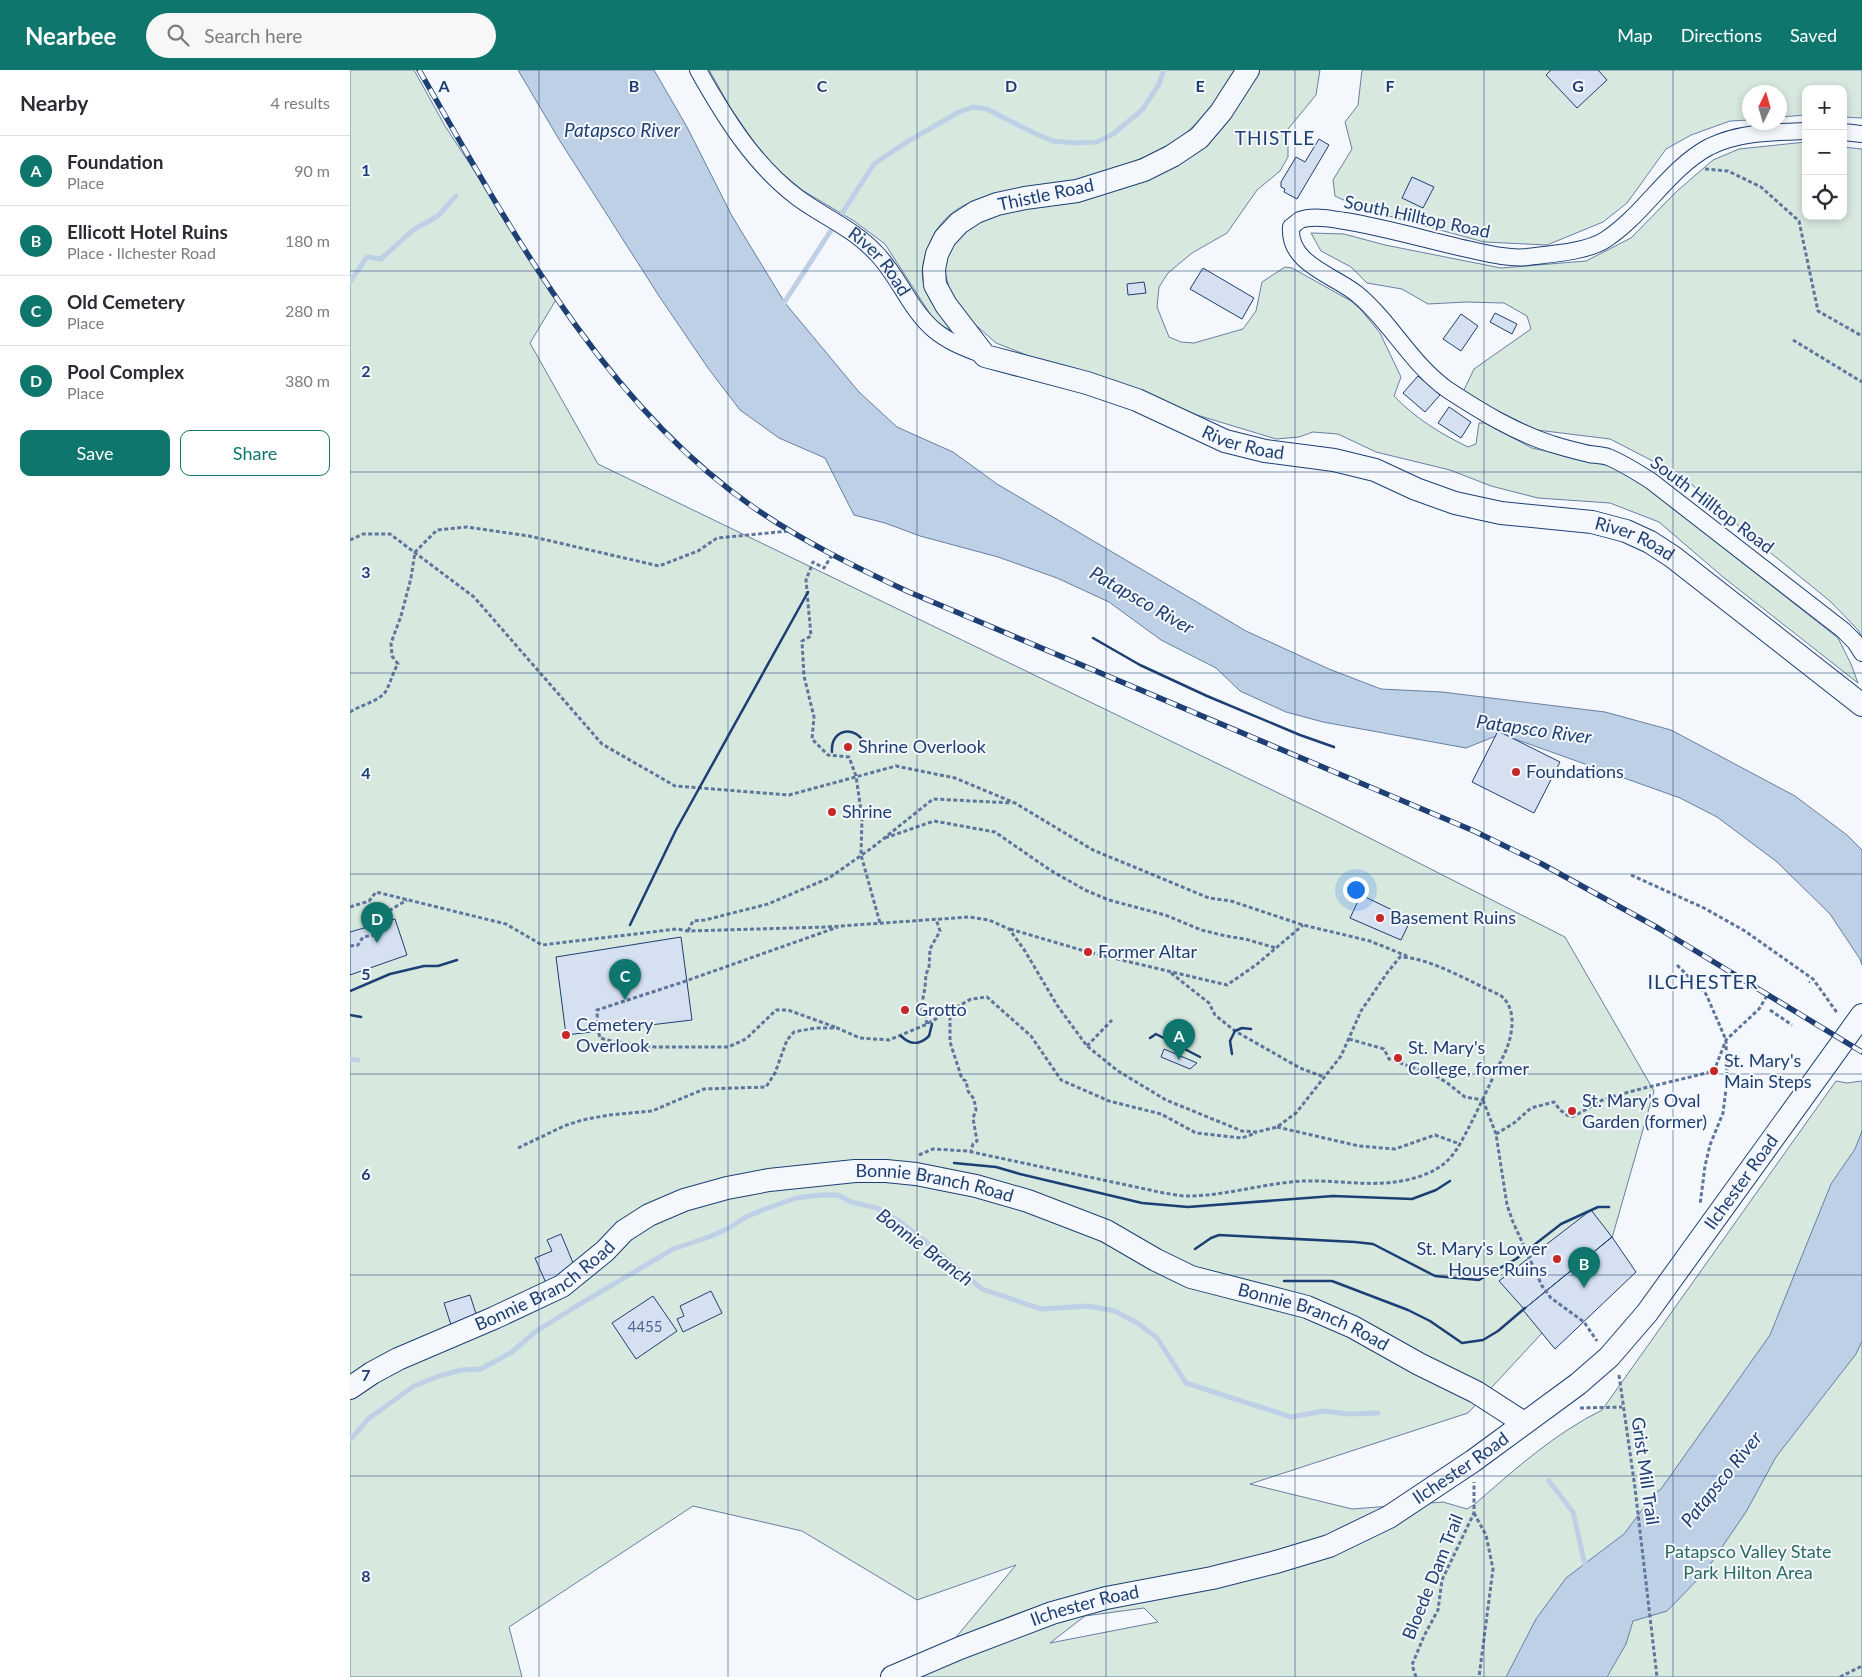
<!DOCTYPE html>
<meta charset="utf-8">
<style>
:root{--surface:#fff;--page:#f7f7f7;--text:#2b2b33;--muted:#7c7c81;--line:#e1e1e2;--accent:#0f766e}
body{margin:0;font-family:Lato,sans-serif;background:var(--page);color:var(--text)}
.controls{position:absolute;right:15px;top:15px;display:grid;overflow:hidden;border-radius:10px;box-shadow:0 2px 8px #0003}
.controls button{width:45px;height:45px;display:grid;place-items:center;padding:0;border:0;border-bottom:1px solid var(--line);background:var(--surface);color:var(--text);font:25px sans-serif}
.compass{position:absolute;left:1392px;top:15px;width:45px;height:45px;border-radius:50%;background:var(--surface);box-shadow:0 2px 8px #0003;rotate:5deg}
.you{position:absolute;left:1005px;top:819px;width:18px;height:18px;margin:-12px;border:4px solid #fff;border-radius:50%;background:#1a73e8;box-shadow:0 0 0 8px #1a73e833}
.badge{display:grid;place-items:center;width:32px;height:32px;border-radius:50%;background:var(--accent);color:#fff;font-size:16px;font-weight:700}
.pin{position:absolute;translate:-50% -41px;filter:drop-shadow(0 1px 2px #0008)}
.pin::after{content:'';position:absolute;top:26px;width:18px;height:15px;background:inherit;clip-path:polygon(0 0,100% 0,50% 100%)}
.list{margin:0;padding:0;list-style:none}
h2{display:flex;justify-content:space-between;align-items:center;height:65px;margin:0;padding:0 20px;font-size:21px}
h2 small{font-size:16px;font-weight:400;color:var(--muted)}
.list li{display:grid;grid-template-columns:32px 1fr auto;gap:15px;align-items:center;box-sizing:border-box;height:70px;padding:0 20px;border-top:1px solid var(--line)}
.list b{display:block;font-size:19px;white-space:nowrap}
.list p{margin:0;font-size:16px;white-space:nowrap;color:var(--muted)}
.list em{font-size:16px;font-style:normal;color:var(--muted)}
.actions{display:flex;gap:10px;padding:15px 20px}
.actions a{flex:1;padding:11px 0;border:1px solid var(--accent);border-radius:10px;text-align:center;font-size:18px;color:var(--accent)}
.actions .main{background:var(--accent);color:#fff}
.icon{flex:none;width:28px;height:28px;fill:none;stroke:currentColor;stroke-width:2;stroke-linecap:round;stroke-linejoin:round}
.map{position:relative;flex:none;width:1512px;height:1607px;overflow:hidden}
header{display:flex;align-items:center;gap:30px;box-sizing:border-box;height:70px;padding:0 25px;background:var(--accent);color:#fff}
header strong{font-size:24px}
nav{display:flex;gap:28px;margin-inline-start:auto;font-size:18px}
.search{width:350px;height:45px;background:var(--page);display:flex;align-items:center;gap:12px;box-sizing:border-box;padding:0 18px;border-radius:28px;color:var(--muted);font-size:19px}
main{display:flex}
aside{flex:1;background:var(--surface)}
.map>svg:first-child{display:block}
.green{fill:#d7e8df;stroke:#687fa3;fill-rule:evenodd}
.water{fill:#bed0e5;stroke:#687fa3}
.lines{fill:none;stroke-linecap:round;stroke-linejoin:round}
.stream{stroke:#bed0e5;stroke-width:5}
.building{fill:#d5e0f0;stroke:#1d3f73}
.street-casing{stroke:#1d3f73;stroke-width:18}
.secondary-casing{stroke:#1d3f73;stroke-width:24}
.path{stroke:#5e769c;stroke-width:3;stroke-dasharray:4 2.5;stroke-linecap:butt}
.street{stroke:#f4f7fb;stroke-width:16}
.secondary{stroke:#f4f7fb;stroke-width:22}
.rail-casing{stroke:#1d3f73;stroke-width:5.5}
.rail{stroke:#f4f7fb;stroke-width:4;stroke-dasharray:11;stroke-linecap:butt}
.fence{stroke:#1d3f73;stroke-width:1;stroke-dasharray:6 2.5;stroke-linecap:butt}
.wall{stroke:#1d3f73;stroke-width:2.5}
.grid{fill:none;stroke:#1d3f73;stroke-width:1;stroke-opacity:0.55}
.poi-dot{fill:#c62828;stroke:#f4f7fb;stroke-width:2}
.labels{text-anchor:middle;stroke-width:4;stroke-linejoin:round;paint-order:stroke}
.number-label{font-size:15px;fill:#4b6792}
.street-label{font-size:18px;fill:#1d3f73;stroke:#f4f7fb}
.poi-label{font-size:18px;fill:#1d3f73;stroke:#f4f7fb;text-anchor:start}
.park-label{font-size:18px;fill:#2c6c60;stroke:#f4f7fb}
.water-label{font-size:19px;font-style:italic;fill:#1d3f73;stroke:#f4f7fb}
.neighbourhood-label{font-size:19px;letter-spacing:1px;fill:#1d3f73;stroke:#f4f7fb}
.quarter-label{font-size:20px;letter-spacing:1px;fill:#1d3f73;stroke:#f4f7fb}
.grid-label{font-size:16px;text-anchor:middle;font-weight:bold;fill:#1d3f73;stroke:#f4f7fb;stroke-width:4;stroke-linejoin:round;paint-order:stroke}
</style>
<header>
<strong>Nearbee</strong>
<div class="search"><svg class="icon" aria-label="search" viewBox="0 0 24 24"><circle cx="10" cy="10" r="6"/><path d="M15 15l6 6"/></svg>Search here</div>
<nav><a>Map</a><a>Directions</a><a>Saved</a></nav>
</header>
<main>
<aside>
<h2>Nearby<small>4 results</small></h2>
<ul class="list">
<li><span class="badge">A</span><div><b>Foundation</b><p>Place</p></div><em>90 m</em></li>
<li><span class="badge">B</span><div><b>Ellicott Hotel Ruins</b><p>Place · Ilchester Road</p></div><em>180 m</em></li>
<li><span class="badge">C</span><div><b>Old Cemetery</b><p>Place</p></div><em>280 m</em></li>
<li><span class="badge">D</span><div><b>Pool Complex</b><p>Place</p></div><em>380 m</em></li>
</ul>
<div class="actions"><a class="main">Save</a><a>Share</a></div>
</aside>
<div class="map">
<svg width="1512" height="1607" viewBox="0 0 1512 1607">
<rect width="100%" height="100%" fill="#f4f7fb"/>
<!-- green -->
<path class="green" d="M0 0H64L95 56 207 228 180 273 248 394 982 749 1215 867 1304 1021 1254 1196 1118 1343 900 1414 1002 1439 1093 1432 1117 1439 1125 1434C1165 1399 1204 1364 1252 1340L1486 1011 1497 1013 1512 1011V1607H573L666 1495 567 1530 452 1461 343 1436 159 1557 172 1607H0ZM794 1538 808 1552 700 1573 735 1546Z
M359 0H886C867 29 849 58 818 75 789 91 758 103 726 110 675 123 605 115 580 172 562 214 578 227 602 261L586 253 535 174 504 151 452 120 427 99 408 78 380 37Z
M909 0H970L966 25 938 59V87L930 101 907 120 877 163 842 183 818 203 809 217 807 237 819 267 831 272 844 273 893 259 906 241 912 212 935 197 942 198 1001 231 1011 240 1030 263 1051 307 1044 326C1065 348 1091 364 1118 377L1126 374 1129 353H1135L1182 378 1269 398 1291 413 1488 568 1501 594 1508 613 1373 507 1309 452 1260 433 1188 428 1141 416 1100 400 1026 382 988 364 963 362 949 367 926 369 847 345 777 316 725 298 679 286 646 273 620 250 600 222 595 201 597 186 607 168 624 152 845 82Z
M1012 0H1512V48L1493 47V19H1456V45L1430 47V22H1400L1399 50 1380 51 1341 65 1316 79 1277 133 1253 152 1197 175 1134 172 1013 139 985 126 983 110 1002 79 995 52 1008 35Z
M1456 72V146H1493V77L1512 79V567L1508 560 1480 531 1406 471 1332 406 1260 369 1187 360 1112 324 1124 299 1181 259 1177 246 1154 233 1116 232 1078 234 1052 219 1017 213 1001 197 971 181 961 163 994 164 1035 175 1151 198 1236 191 1281 168 1326 122 1363 90 1389 79Z"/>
<!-- water -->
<path class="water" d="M168 0H304L337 57 382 146 435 233 509 322 547 357 603 382 647 414 896 561 979 599 1031 619 1092 622 1255 642 1321 660 1445 726 1497 765 1512 780V895L1510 889 1480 844 1427 792 1367 747 1330 728 1151 664 1116 678 973 652 936 642 890 621 866 598 811 570 759 532 707 508 648 487 570 466 535 453 504 445 475 388 429 368 390 340 358 298 309 226 210 71Z
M1512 1061V1271L1506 1284 1426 1387 1396 1442 1355 1502 1317 1541 1283 1551 1276 1574 1257 1607H1156L1186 1549 1216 1508 1274 1464 1304 1424 1311 1419 1420 1265 1481 1114 1505 1079Z"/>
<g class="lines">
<!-- stream -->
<path class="stream" d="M0 212 17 187 31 189 63 160 88 146 106 126
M432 236 524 94 555 73 609 42 623 37 637 39 682 62 703 71 726 73 747 72 763 64 792 40 808 16 814 0
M0 989 8 990
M0 1370 18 1349 64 1316 89 1306 111 1300 131 1299 162 1282 185 1262 225 1237 323 1179 359 1167 379 1158 396 1147 415 1139 446 1128 471 1125H488L501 1132 527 1138 550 1152 575 1171 632 1219 691 1239 738 1236 765 1241 789 1254 807 1268 836 1313 941 1347 974 1341 999 1344 1028 1343
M1199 1411 1223 1442 1236 1499"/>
</g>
<!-- building -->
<path class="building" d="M1201 0H1248L1257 10 1227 38 1196 5Z
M969 69 979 75 947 129 934 122 935 119 931 117V112L946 87 955 92Z
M1062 107 1084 117 1073 138 1052 128Z
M853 198 904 228 892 249 840 219Z
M794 212 796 223 778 225 777 214Z
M1145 243 1167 254 1162 264 1140 252Z
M1111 244 1128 256 1111 281 1093 269Z
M1068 306 1090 325 1075 342 1053 323Z
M1099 337 1121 352 1111 368 1088 353Z
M1148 661 1210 692 1184 743 1122 712Z
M1011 825 1061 849 1051 870 1000 848Z
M45 849 57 885 0 905V862Z
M331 867 342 950 216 965 206 887Z
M814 979 847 993 840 999 811 987Z
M1241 1140 1262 1167 1174 1239 1149 1211Z
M211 1164 226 1200 196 1213 185 1188 202 1181 197 1170Z
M1262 1167 1286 1202 1205 1279 1173 1240Z
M361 1221 372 1243 333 1262 327 1249 334 1246 330 1236Z
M120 1225 128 1250 102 1258 94 1233Z
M303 1226 327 1261 286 1289 262 1253Z"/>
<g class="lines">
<defs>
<g id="street">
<path id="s1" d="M348 0C375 48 404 95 448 128 474 147 504 159 526 183 548 205 559 238 583 259 598 272 615 278 633 285"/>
<path d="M1456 61C1424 62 1389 62 1359 77 1318 99 1294 145 1255 170 1236 182 1200 184 1177 187 1158 189 1136 183 1117 179 1077 170 1037 158 995 151 982 149 963 145 950 150 947 152 944 155 941 157 938 194 984 205 1007 224 1041 252 1061 294 1098 320 1130 341 1166 363 1202 374 1214 378 1227 381 1239 384 1245 385 1252 385 1258 387 1273 393 1287 402 1301 411L1493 560 1505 572 1512 583"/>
<path d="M1493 62 1512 64"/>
</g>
<g id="secondary">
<path id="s2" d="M898 0 871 42 849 68 822 86 794 100 727 121 675 128 647 134 626 142 609 153 595 168 587 184 584 199 585 215 596 235 635 286 737 313 787 330 875 371 915 381 984 390 1025 400 1066 419 1105 433 1151 443 1242 452 1276 461 1300 472 1323 487 1512 635"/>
<path id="s3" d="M0 1318 22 1303 48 1289 144 1248 212 1216 255 1181 274 1161 299 1145 334 1130 377 1118 419 1110 505 1101H536L566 1104 626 1116 678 1131 756 1161 806 1190 841 1207 957 1237 1003 1257 1069 1294 1126 1322 1174 1353"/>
<path id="s4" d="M542 1607 610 1578 702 1543 756 1528 862 1508 926 1492 979 1476 1039 1447 1123 1391 1228 1314 1259 1287 1297 1243 1512 945"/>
</g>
</defs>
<!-- street casing -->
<use href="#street" class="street-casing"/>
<!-- secondary casing -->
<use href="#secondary" class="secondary-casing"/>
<!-- path -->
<path class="path" d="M1355 99 1378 101 1411 117 1449 151 1468 241 1512 266
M1443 270 1512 312
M0 470 13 464H40L124 527 252 674 325 716 439 725 546 696 605 708 665 733 743 780 859 828 881 831 953 855 1020 871 1057 886
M482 485 474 498 463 492 456 510 461 566 452 571 454 606 464 647 462 669 478 685 499 687 506 706 512 748 511 785 530 853
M0 642C10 635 32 631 37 619 41 611 43 602 48 594L42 586 41 573 51 546 61 508 65 482 87 460 117 457 179 466 309 496 348 481 367 468 439 461
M535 768 584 751 645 762 700 800 735 820 759 830 815 845 851 860 876 866 895 869 926 878
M1281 805 1354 838 1395 861 1463 909 1488 944
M0 837 19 831 26 822 156 854 192 875 327 859 338 861 476 857 619 847 639 850 659 859 675 881 707 935 737 976 768 1001 816 1030 892 1061 907 1062 927 1057 946 1043 991 986 1011 941 1037 903 1050 887C1079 887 1122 913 1150 925 1169 939 1162 969 1153 987 1141 1011 1130 1036 1118 1059 1112 1070 1106 1083 1097 1091 1085 1103 1062 1110 1045 1112 1015 1116 984 1110 954 1111 914 1113 876 1126 837 1126 829 1126 821 1124 814 1123L617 1081 583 1079 569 1085
M660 859 738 882 877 915 906 895 953 855
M338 861 343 851 355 850 418 834 479 808 523 777 583 729 662 733
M0 876 8 875 13 867 24 865 32 845 57 830
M1327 895 1356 924 1376 970 1377 1011 1373 1043 1360 1075 1355 1096 1350 1135
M821 903 859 933 865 945 885 961 950 998 974 1007
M600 940V972L612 1009 616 1011 618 1021 624 1029 626 1040 623 1048 627 1071 623 1074 621 1081H622
M1420 940 1442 955
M577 954 575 945 571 938 575 918 576 904 579 898 580 879 590 861 586 849
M485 957 438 940H426L396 969 378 977H305L265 972 250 968 248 960 247 940 330 913 488 857
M999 969 1034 979 1039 989 1084 1005 1096 1012 1115 1027 1133 1030
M737 976 762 950
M1133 1030 1146 1064 1157 1135 1163 1152 1192 1216 1201 1228 1234 1252 1247 1271
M927 1057 1009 1076 1045 1079 1085 1065 1110 1074
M1146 1064 1164 1053 1181 1038 1204 1032 1210 1040 1220 1047C1234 1043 1246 1031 1261 1027 1295 1017 1330 1010 1364 1001L1376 970 1409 939 1418 924
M168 1078 214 1056 232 1050 259 1045 302 1041 354 1019 416 1017 425 1003 437 970 444 962 465 958H487L510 968 539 970 575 955 621 929 637 927 681 966 711 1010 759 1031 811 1044 846 1063 892 1068 906 1063
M1269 1305 1285 1418 1307 1607
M1230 1338 1272 1337
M1124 1443 1136 1465 1143 1499 1129 1607
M1066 1607 1062 1595 1074 1566 1088 1540 1092 1510 1124 1443V1412
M1490 1607 1512 1596"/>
<!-- street -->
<use href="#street" class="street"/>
<!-- secondary -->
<use href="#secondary" class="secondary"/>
<defs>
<path id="rail" d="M69 0C159 156 252 332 403 437 452 471 505 497 559 522L1124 761 1192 794 1308 858 1512 982"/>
</defs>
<!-- rail casing -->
<use href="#rail" class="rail-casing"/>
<!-- rail -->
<use href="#rail" class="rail"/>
<!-- fence -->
<path class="fence" d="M1459 913 1460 911"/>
<!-- wall -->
<path class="wall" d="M743 568 790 595 857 626 950 665 984 677
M482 682C480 658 508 654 515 676
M280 855 326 760 458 522
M0 921 40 904 74 896H88L107 890
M0 945 11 947
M551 966C560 975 570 975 579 966L582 954
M800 968 806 964 850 987
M882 984 880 971 885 961 892 958 901 959
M604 1093 646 1097 670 1104 792 1133 838 1137 983 1126 1062 1129 1086 1120 1100 1111
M845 1179 861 1168 869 1165 1005 1172 1023 1174 1085 1206 1129 1210 1166 1189 1211 1154 1248 1137H1259
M934 1211H982L1058 1240 1080 1251 1112 1273 1133 1270 1148 1261 1175 1238"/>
</g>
<!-- grid -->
<path class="grid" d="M189 0V1607M378 0V1607M567 0V1607M756 0V1607M945 0V1607M1134 0V1607M1323 0V1607M0 201H1512M0 402H1512M0 603H1512M0 804H1512M0 1004H1512M0 1205H1512M0 1406H1512"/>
<!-- markers -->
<g class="poi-dot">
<circle cx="498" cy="677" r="5"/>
<circle cx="1166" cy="702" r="5"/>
<circle cx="482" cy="742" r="5"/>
<circle cx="1030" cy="848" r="5"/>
<circle cx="738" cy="882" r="5"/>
<circle cx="555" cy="940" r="5"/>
<circle cx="216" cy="965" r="5"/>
<circle cx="1048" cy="988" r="5"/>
<circle cx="1364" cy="1001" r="5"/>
<circle cx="1222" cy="1041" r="5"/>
<circle cx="1207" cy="1189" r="5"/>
</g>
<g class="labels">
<!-- number labels -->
<g class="number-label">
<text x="295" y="1262">4455</text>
</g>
<!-- street labels -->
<g class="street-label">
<text transform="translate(696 125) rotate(-12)" y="6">Thistle Road</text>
<text transform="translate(1067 147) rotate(12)" y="6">South Hilltop Road</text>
<text dy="6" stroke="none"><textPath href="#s1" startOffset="268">River Road</textPath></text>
<text dy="6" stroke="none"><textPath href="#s2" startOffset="772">River Road</textPath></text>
<text transform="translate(1362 435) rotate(37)" y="6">South Hilltop Road</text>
<text dy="6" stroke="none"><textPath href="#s2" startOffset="1178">River Road</textPath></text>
<text dy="6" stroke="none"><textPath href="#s4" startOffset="1016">Ilchester Road</textPath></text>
<text dy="6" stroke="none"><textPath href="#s3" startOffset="641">Bonnie Branch Road</textPath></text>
<text dy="6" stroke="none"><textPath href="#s3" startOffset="221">Bonnie Branch Road</textPath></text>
<text dy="6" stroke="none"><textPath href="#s3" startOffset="1046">Bonnie Branch Road</textPath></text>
<text dy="6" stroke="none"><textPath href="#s4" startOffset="611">Ilchester Road</textPath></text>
<text transform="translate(1295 1401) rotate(82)" y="6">Grist Mill Trail</text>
<text transform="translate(1083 1507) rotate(-68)" y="6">Bloede Dam Trail</text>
<text dy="6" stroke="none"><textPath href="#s4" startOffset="206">Ilchester Road</textPath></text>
</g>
<!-- poi labels -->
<g class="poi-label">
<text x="508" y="683">Shrine Overlook</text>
<text x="1176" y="708">Foundations</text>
<text x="492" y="748">Shrine</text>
<text x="1040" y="854">Basement Ruins</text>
<text x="748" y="888">Former Altar</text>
<text x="565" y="946">Grotto</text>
<text x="226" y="961">Cemetery<tspan x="226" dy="21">Overlook</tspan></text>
<text x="1058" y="984">St. Mary's<tspan x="1058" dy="21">College, former</tspan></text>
<text x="1374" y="997">St. Mary's<tspan x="1374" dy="21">Main Steps</tspan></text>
<text x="1232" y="1037">St. Mary's Oval<tspan x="1232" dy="21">Garden (former)</tspan></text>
<text x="1197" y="1185" text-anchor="end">St. Mary's Lower<tspan x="1197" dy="21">House Ruins</tspan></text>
</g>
<!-- park labels -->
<g class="park-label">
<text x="1398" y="1488">Patapsco Valley State<tspan x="1398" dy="21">Park Hilton Area</tspan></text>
</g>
<!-- water labels -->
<g class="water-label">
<text x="272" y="67">Patapsco River</text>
<text transform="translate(792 530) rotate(30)" y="7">Patapsco River</text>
<text transform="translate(1184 659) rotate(8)" y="7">Patapsco River</text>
<text transform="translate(575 1177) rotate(37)" y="7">Bonnie Branch</text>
<text transform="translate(1371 1409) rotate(-51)" y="7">Patapsco River</text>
</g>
<!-- neighbourhood labels -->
<g class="neighbourhood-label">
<text x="925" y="75">THISTLE</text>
</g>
<!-- quarter labels -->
<g class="quarter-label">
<text x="1353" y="919">ILCHESTER</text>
</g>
</g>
<g class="grid-label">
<text x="94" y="22">A</text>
<text x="284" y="22">B</text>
<text x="472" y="22">C</text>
<text x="661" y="22">D</text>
<text x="850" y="22">E</text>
<text x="1040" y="22">F</text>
<text x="1228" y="22">G</text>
<text x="16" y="106">1</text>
<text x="16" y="307">2</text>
<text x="16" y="508">3</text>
<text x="16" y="709">4</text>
<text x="16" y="910">5</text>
<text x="16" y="1110">6</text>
<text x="16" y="1311">7</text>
<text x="16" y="1512">8</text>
</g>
</svg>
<div class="controls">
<button>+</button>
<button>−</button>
<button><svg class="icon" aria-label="locate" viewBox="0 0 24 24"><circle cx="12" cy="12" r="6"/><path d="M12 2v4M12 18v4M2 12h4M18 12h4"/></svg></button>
</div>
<svg class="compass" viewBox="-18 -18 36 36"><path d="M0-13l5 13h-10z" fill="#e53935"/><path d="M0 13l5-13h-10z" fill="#7c7c81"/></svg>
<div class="you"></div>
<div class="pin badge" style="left:829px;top:990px">A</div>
<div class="pin badge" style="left:1234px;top:1218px">B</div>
<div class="pin badge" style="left:275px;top:930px">C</div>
<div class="pin badge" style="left:27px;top:873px">D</div>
</div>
</main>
